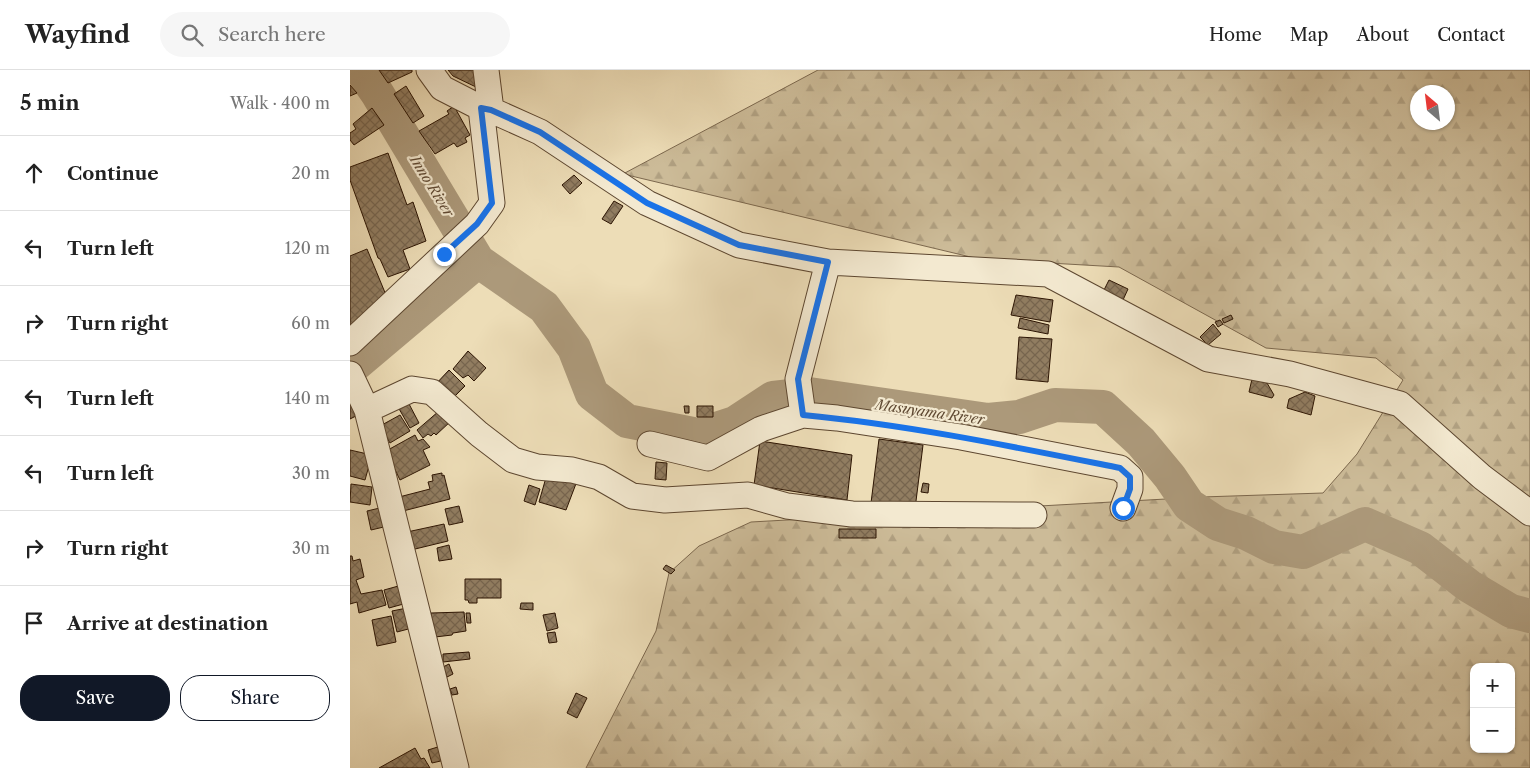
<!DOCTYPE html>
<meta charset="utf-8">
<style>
:root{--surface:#fff;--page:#f6f6f6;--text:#222;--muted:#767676;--line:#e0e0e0;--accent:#111827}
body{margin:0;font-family:"Libre Caslon Text",serif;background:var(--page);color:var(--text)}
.controls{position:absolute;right:15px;bottom:15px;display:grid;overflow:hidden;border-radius:10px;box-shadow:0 1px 4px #0004}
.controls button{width:45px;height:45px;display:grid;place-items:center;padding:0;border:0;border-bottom:1px solid var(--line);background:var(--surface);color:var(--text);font:25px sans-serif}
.compass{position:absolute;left:1060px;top:15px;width:45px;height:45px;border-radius:50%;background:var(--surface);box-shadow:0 1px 4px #0004;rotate:332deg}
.stop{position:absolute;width:15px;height:15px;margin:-11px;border:4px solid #1a73e8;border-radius:50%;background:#fff}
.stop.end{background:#1a73e8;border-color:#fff;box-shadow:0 1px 5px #0008}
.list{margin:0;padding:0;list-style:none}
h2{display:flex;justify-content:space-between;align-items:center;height:65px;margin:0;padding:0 20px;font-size:21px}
h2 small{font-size:16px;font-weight:400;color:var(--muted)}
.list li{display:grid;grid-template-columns:32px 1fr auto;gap:15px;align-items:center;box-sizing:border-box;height:75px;padding:0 20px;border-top:1px solid var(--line)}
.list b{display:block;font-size:19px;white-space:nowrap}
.list em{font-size:16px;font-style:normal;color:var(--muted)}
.actions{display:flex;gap:10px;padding:15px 20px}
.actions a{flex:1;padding:11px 0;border:1px solid var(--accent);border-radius:20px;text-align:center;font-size:18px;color:var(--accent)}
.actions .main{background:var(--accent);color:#fff}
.icon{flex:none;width:28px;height:28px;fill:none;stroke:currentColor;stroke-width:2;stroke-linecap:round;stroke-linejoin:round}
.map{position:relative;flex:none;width:1180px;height:698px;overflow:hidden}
header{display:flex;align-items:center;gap:30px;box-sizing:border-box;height:70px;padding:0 25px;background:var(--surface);border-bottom:1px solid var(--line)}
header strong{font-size:24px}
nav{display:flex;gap:28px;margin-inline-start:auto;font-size:18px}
.search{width:350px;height:45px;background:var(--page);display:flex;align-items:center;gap:12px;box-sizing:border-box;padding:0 18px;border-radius:28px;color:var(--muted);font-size:19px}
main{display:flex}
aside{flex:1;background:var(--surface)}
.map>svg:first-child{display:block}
.forest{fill:url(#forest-firs);stroke:#7c684e;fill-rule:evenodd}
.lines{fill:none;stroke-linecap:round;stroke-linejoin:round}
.river{stroke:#ac997a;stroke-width:34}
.building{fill:url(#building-cross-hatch);stroke:#2d1503}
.minor-casing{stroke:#5d4730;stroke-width:27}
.minor{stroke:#f3e9d0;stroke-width:25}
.route{stroke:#1a73e8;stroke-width:6}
.labels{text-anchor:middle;stroke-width:4.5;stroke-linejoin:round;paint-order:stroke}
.water-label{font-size:14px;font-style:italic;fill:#604a33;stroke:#f3e9d0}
</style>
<header>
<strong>Wayfind</strong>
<div class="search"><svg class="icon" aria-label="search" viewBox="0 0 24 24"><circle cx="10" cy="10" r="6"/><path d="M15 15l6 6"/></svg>Search here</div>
<nav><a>Home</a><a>Map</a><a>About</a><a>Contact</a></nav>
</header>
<main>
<aside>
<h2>5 min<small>Walk · 400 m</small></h2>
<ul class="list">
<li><svg class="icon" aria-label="ahead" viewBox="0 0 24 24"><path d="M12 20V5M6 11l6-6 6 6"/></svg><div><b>Continue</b></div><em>20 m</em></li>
<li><svg class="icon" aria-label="left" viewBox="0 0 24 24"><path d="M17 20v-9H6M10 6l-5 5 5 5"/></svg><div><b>Turn left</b></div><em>120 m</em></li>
<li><svg class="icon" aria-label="right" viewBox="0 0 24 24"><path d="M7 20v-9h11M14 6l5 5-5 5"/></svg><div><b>Turn right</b></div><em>60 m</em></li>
<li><svg class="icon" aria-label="left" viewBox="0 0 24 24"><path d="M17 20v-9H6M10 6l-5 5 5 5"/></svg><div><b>Turn left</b></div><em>140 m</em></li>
<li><svg class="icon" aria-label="left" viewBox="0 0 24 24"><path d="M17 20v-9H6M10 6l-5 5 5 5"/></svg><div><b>Turn left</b></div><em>30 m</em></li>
<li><svg class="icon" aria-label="right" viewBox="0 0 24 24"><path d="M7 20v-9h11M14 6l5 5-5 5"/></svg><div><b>Turn right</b></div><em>30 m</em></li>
<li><svg class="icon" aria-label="arrive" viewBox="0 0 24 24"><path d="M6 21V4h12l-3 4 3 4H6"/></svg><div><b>Arrive at destination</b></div></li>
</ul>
<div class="actions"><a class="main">Save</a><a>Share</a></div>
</aside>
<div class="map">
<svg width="1180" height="698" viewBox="0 0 1180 698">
<defs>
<pattern id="forest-firs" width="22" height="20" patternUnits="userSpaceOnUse" patternTransform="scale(1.25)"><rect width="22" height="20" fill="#ccbb98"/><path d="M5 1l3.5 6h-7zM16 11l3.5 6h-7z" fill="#b0a081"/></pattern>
<pattern id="building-cross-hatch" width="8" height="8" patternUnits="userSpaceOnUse" patternTransform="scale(1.25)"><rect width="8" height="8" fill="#917d61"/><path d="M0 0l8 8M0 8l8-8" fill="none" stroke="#77654e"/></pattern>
</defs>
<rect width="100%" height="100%" fill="#edddb7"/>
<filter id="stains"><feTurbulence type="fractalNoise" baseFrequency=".004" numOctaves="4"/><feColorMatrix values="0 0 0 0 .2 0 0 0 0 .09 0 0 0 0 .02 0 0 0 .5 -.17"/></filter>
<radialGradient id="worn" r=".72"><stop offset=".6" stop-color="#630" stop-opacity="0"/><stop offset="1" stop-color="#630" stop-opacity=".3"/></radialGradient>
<!-- forest -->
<path class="forest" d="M468 0H1180V698H236L306 561 319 503 349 476 401 452 852 427 973 423 1007 384 1053 310 1026 288 916 278 769 197 629 189 273 104ZM1068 22H1098V52H1068ZM1124 597H1161V679H1124Z"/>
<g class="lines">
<!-- river -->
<path class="river" d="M11 0 27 23 128 191 194 237 224 278 242 324 277 351 348 365 385 353 423 328 459 324 638 350 669 347 705 335 753 337 791 372 820 407 839 435 868 454 896 463 924 477 953 482 1015 454 1070 478 1119 516 1161 541 1180 546
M0 299 128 191"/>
</g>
<!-- building -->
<path class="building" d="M29 0H62V2L38 13Z
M98 0H130L126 17 103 6Z
M0 15 7 23 0 26Z
M56 16 74 46 63 53 44 24Z
M104 36 120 65 115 68 117 72 107 77 104 73 85 84 69 61 99 44 97 41Z
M22 38 34 55 4 75 0 70V63L6 59 3 54Z
M38 83 57 135 63 132 76 171 53 180 60 199 38 207 30 189 28 188 0 110V97Z
M224 105 232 113 220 124 212 115Z
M264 131 273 136 261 154 252 149Z
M17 179 36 225 0 258V186Z
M759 210 778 219 773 230 754 220Z
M666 225 703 230 700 252 661 245Z
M881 245 883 249 874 253 872 249Z
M670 248 699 255 698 264 668 258Z
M870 250 873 254 868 257 865 252Z
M863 254 871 264 858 275 850 267Z
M669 267 702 269 698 312 666 309Z
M118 281 136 298 124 311 118 305 113 308 103 299Z
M99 300 115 316 100 331 84 316Z
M902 309 917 313 924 325 922 328 899 322Z
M955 322 965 326 961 345 937 338 939 329Z
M4 332 10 344 0 349V334Z
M58 332 69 353 60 358 48 337Z
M334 336H339V343H335Z
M347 336H363V347H347Z
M89 341 101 351 86 365 84 363 81 366 78 364 73 368 67 360Z
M50 345 60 361 40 373 30 356Z
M65 365 68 371 73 369 80 377 73 380 80 395 50 410 36 381Z
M529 369 573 375 565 439 521 433Z
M410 371 502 385 497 430 404 415Z
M0 380 22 385 15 410 0 406Z
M306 392 317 393 316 410 305 409Z
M92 403V406L94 405 100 429 53 441 49 427 80 419 78 412 83 411 82 405Z
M197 404 227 411 216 440 189 432Z
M573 413 579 414 578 423 571 422Z
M1 414 22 417 20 435 0 432Z
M179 415 190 419 185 435 174 431Z
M109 436 113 452 99 455 95 439Z
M34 437 38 456 21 460 17 441Z
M94 454 98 471 61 480 57 462Z
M489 459H526V468H489Z
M99 475 102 489 89 491 87 478Z
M0 486H2L3 491 10 489 14 507 6 510 11 524 32 520 36 535 9 543 7 532 0 534Z
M316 495 325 500 321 504 313 499Z
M115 509H151V528H127V533H119L118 530H115Z
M52 515 57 533 39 538 34 520Z
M171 533H183V540L170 539Z
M57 538 62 558 47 562 42 541Z
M114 542 116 561 103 563 102 565 85 567 82 564 81 543Z
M116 543H120L121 553H117Z
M205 543 208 558 197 561 193 545Z
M41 546 46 572 27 576 22 550Z
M205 562 207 572 199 573 197 563Z
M119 582 120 589 93 592V584Z
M99 594 103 604 97 607 93 597Z
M106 617 108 624 102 625 100 619Z
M226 623 237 628 227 648 217 643Z
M91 676 95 690 82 693 78 680Z
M65 678 71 689 74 688 80 698H29Z"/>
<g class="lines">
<defs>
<path id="minor" d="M79 0 92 18 131 38 141 40 190 62 297 133 389 175 478 192 698 204 858 289 940 304 1050 334 1132 407 1180 443
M136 0 141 40
M0 273 127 154 142 133 131 38
M0 304 17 340 106 698
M17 340 62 319 82 322 129 364 163 390 187 397 222 400 249 407 282 426 315 430 398 425 437 436 502 444 684 445
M453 345 448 309 478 192
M300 374 358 388 411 359 453 345 487 348 611 367 770 398 780 407V419L773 438"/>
</defs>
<!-- minor casing -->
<use href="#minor" class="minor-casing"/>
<!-- minor -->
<use href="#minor" class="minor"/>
</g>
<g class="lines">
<!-- route -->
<path class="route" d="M94 184 127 154 142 133 131 38 141 40 190 62 297 133 389 175 478 192 448 309 453 345C559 355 665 377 770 398L780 407V419L773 438"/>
</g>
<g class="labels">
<!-- water labels -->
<g class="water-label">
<text transform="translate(82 116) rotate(58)" y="5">Inno River</text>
<text transform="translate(580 342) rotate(8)" y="5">Masuyama River</text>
</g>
</g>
<rect width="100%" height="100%" filter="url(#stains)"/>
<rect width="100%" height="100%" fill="url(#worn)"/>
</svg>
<div class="controls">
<button>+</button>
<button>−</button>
</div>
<svg class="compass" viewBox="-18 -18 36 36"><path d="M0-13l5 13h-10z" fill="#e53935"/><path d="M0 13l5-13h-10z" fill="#767676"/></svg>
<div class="stop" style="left:773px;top:438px"></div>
<div class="stop end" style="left:94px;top:184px"></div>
</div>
</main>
